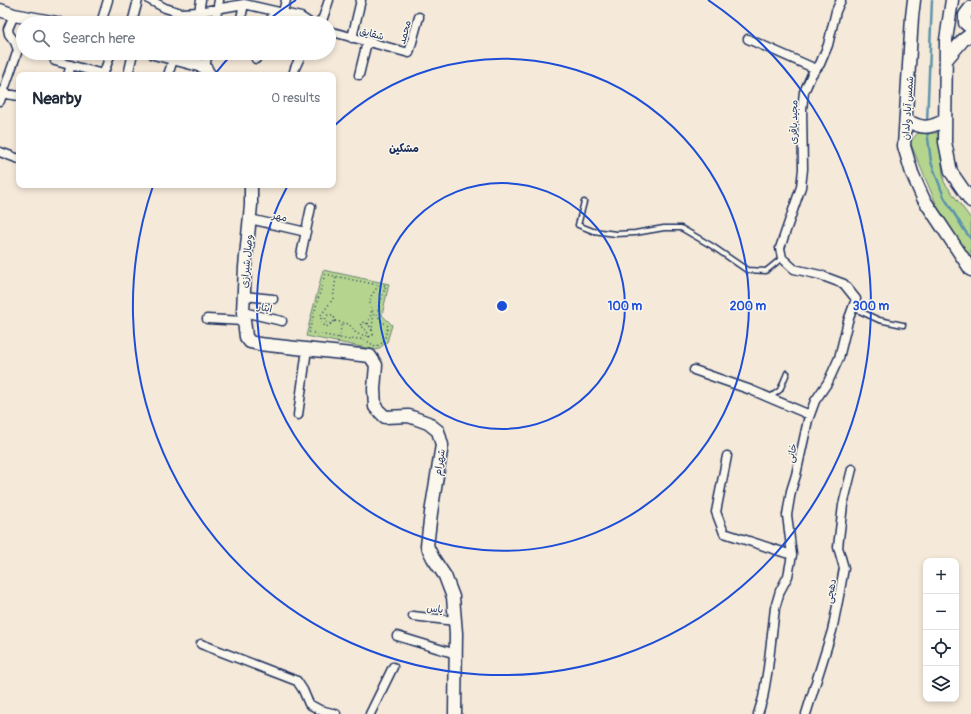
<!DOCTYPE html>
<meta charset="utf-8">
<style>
:root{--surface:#fff;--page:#f6f6f7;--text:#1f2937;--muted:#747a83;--line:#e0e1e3}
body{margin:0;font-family:Pangolin,"Playpen Sans Arabic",sans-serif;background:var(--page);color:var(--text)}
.controls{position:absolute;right:12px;bottom:12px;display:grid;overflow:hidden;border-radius:8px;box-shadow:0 2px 6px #0003}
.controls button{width:36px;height:36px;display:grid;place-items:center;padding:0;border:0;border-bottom:1px solid var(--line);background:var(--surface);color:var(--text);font:20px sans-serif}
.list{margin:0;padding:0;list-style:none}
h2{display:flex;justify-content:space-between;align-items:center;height:52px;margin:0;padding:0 16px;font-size:17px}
h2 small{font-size:13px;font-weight:400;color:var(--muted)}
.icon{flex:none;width:22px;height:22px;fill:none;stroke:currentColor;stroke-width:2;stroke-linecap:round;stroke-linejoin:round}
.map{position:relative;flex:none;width:971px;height:714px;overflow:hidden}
.search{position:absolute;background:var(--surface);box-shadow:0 2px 6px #0003;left:16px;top:16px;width:320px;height:44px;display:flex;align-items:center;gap:10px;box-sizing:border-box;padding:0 14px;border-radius:22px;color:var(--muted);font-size:15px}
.panel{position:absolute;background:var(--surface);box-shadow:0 2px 6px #0003;left:16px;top:72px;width:320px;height:116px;border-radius:8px}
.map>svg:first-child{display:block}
.green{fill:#b5d58f;stroke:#688276}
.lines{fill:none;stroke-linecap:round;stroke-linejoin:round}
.stream{stroke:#5b93ab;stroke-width:2.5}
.lane-casing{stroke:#1b2f5e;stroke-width:7}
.street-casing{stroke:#1b2f5e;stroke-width:11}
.secondary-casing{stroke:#1b2f5e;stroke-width:15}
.path{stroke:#1b2f5e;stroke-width:1.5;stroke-dasharray:1 3;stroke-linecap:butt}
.lane{stroke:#fbf7ec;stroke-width:4}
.street{stroke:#fbf7ec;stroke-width:8}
.secondary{stroke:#fbf7ec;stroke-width:12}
.ring{fill:none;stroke:#1d4ed8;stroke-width:2}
.labels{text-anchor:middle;stroke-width:3;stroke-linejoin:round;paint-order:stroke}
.street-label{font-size:10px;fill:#1b2f5e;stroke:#fbf7ec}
.neighbourhood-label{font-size:11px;font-weight:bold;fill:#1b2f5e;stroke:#fbf7ec}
.centre{fill:#1d4ed8;stroke:#fbf7ec;stroke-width:2}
.ring-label{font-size:12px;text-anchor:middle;font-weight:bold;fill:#1d4ed8;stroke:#fbf7ec;stroke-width:3;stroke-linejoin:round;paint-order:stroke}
</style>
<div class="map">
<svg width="971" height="714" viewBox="0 0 971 714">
<rect width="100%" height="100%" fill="#f5e9d9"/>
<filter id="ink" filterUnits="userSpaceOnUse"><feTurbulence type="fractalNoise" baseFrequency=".025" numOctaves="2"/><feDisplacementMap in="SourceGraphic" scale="8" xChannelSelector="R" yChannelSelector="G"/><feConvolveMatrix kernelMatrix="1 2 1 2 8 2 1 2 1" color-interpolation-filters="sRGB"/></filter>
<g filter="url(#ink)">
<!-- green -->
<path class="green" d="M918 133H938L944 182 971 219V258L943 220 910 142Z
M323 270 389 284 382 315 392 325 387 342 377 350 306 336Z"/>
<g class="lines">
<!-- stream -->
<path class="stream" d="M927 123 932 0
M927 130 931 162 944 197 965 231 971 239"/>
<defs>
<path id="lane" d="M584 202 578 225 593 231 616 234 635 233 664 228H681L712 246 747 270 766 271 782 258
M853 308 879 320 903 325
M769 398 780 390 787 373"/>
<path id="street" d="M150 0 165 8 181 13 199 12 244 4 301 17 310 23
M199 12 201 0
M283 12 286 0
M101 23 108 0
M132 23 138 0
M215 23 219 0
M240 23 244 4
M270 23 274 11
M318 23 323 18 329 0
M329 31 409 53 419 17
M352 38 361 0
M748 39 816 69
M256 59 258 53
M55 61 103 74
M205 67 208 53
M68 75 71 65
M103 75 111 53
M128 75 133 53
M168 75 175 54
M293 75 295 68 302 53
M359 75 367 42
M0 93 19 96
M0 101 18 50 15 42 9 34 8 29 14 15
M0 152 19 159
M250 219 306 232
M301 255 311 207
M244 296 273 299
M243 312 282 321
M207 319 244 321
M694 370 751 390 810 415
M298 415 307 349
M727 456 716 512 724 533 792 555
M413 616 455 621
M397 636 456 654
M201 644 297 681 303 690 309 704 320 710 336 714
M370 714 393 667
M758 714 763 698 768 668 775 608 780 591 788 576 792 555 787 515 791 491 796 475 808 420 815 401 828 382 839 358 848 321 856 299 844 284 820 275 794 269 782 258 780 248 801 187 803 169 802 109 804 92 812 74 820 64 828 45 836 11 841 0
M806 714 832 631 839 596 844 568 838 547 843 505 852 469"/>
<path id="secondary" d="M914 0 912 17 904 146 912 173 923 198 971 270
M952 0 946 40 945 142 951 172 971 201
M971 7 965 15V23L971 28
M0 10 14 15 57 23
M154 53 199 65 205 67 208 73 210 75
M946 60 963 40 971 34
M906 120C922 129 929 129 945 120
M251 185V205L245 267 243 312 246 337 250 342 259 344 370 356 376 365 374 389 375 407 385 417 409 416 428 423 438 431 442 445 431 513 427 546 433 558 445 576 453 597 456 633 455 714"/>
</defs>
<!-- lane casing -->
<use href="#lane" class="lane-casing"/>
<!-- street casing -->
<use href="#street" class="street-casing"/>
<!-- secondary casing -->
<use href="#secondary" class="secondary-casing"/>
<!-- path -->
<path class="path" d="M325 274 378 285H386L377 313 380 320 388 326 384 342 375 347C368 340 359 337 350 340L309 332Z
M325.5 319a4.5 4.5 0 1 1 9 0a4.5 4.5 0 1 1-9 0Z
M335 321 349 324 355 332 360 335H365L369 337 373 335C370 326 375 320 373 312 372 308 369 304 370 299 371 294 376 291 378 285
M331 324 326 327 321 322V315L333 299 336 277
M368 324 372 310
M369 337 367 331 360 326 362 322 368 324 372 330
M338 342 342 323"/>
<!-- lane -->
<use href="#lane" class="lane"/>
<!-- street -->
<use href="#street" class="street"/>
<!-- secondary -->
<use href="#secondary" class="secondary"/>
</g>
</g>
<!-- distance rings -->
<g class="ring">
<circle cx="502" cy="306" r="123"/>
<path d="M334 126A246 246 0 1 1 287 187"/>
<path d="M215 74A369 369 0 0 1 232 54M267 21A369 369 0 0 1 296 0M708 0A369 369 0 1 1 153 186"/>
</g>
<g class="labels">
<!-- street labels -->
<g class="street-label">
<text transform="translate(404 32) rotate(-75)" y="4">محمد</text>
<text transform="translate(372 33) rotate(15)" y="4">شقایق</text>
<text transform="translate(907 108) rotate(-86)" y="4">شمس آباد ولدان</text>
<text transform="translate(793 122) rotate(-89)" y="4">مجید باقری</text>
<text transform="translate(280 216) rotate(13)" y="4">مهر</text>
<text transform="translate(246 261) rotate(-85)" y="4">وصال شیرازی</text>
<text transform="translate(265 307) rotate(12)" y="4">ایثار</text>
<text transform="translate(791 453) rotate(-78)" y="4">خانی</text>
<text transform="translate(439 462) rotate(-81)" y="4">شهرام</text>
<text transform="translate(830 591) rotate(-80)" y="4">دهچی</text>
<text transform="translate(435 608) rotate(7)" y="4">یاس</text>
</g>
<!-- neighbourhood labels -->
<g class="neighbourhood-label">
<text x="404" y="152">مشکین</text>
</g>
</g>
<circle cx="502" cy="306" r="6" class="centre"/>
<g class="ring-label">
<text x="625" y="310">100 m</text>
<text x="748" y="310">200 m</text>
<text x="871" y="310">300 m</text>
</g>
</svg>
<div class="controls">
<button>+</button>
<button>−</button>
<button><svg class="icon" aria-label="locate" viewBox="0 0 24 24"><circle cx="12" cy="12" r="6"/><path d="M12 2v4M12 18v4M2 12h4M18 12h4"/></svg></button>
<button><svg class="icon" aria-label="layers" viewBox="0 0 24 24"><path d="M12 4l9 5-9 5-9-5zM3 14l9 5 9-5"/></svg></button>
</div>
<div class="search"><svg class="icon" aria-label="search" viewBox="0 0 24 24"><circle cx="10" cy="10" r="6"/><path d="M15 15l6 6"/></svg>Search here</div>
<section class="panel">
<h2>Nearby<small>0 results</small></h2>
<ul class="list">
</ul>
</section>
</div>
